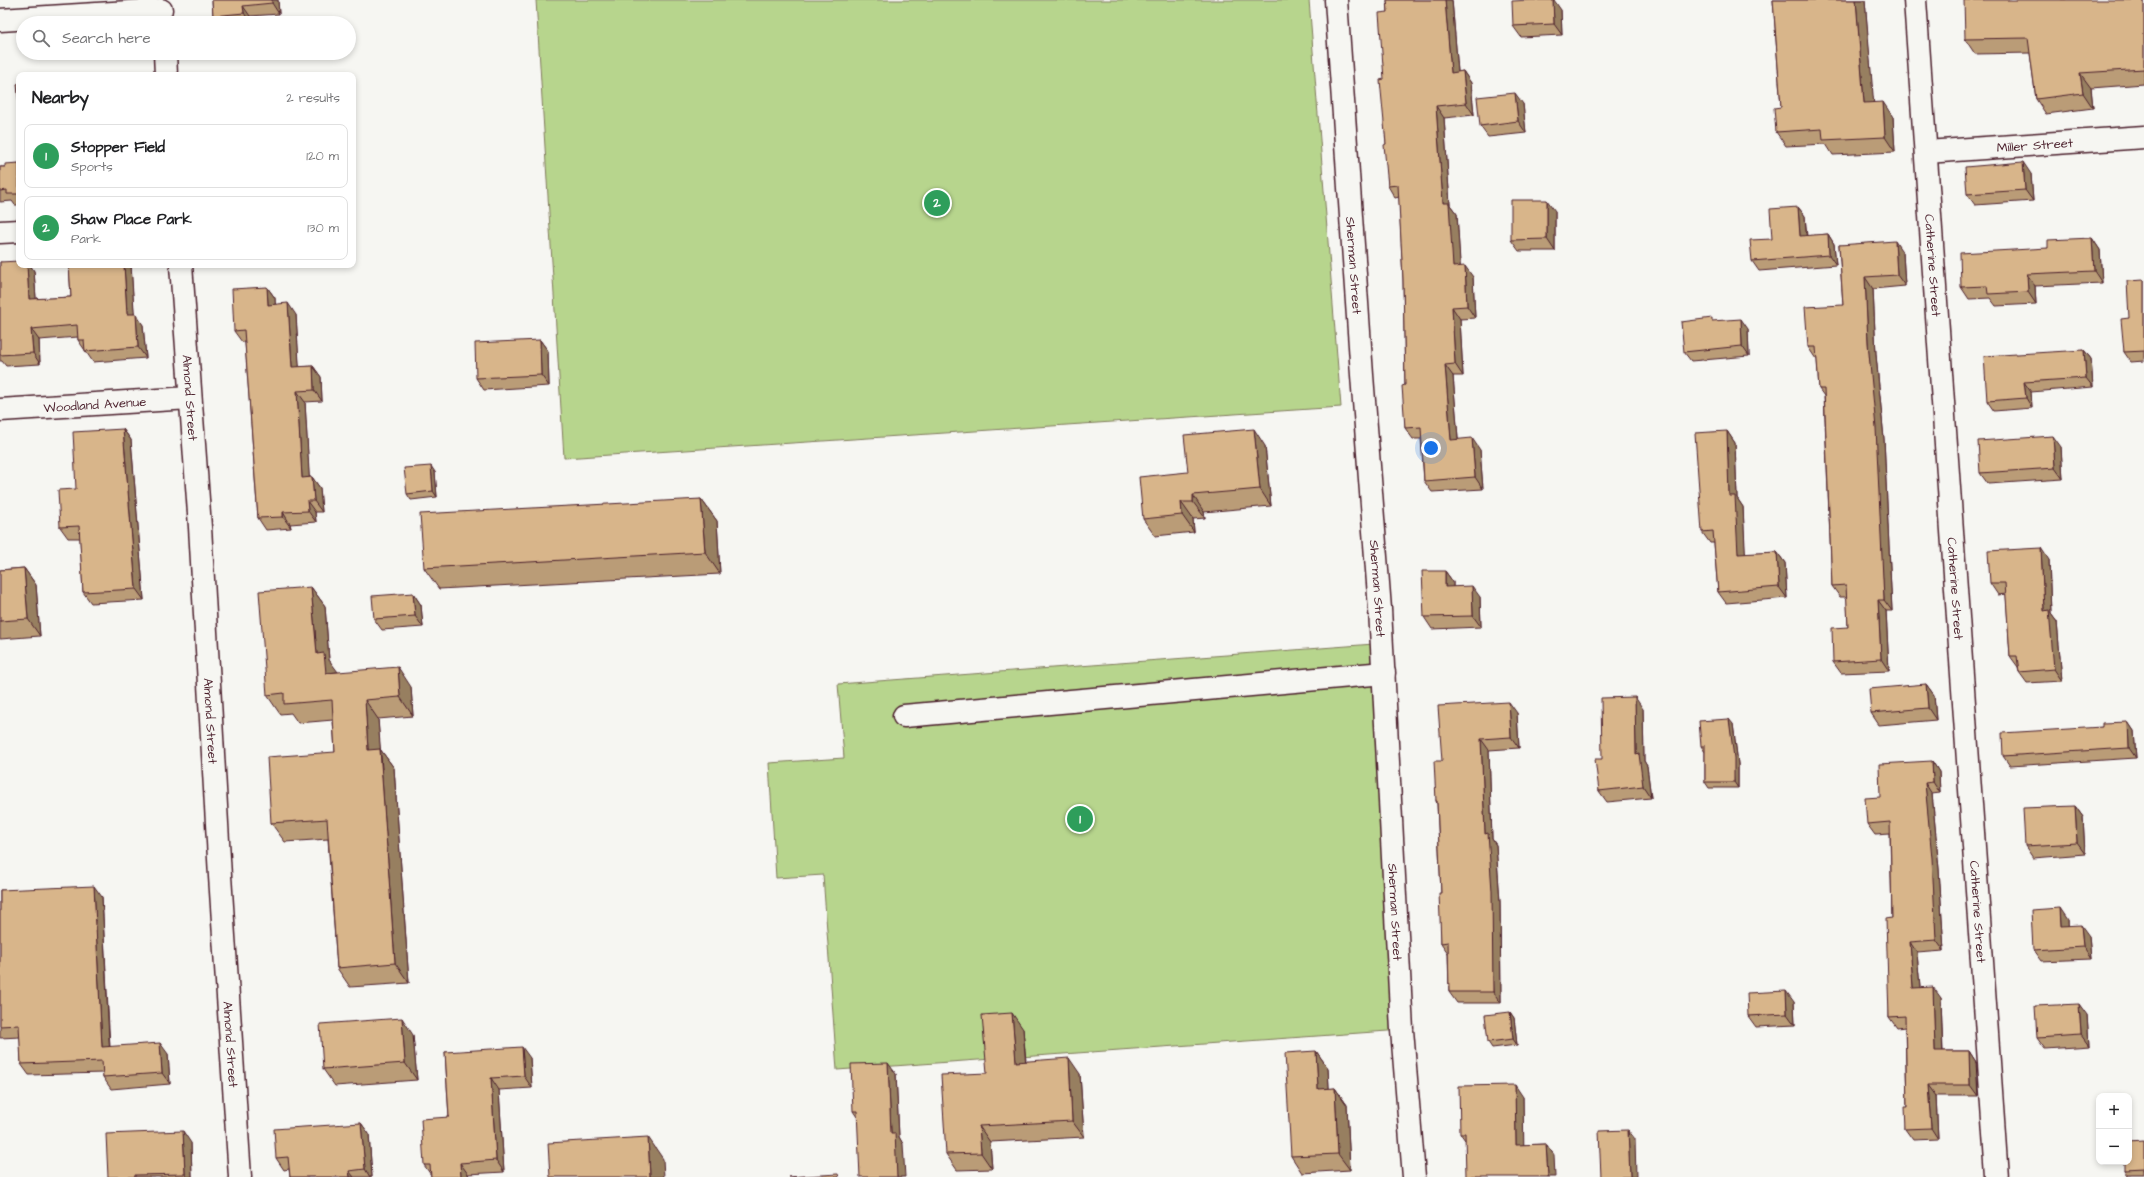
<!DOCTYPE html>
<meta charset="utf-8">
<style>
:root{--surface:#fff;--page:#f2f2f2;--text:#202124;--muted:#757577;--line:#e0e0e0;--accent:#d93025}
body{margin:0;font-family:"Architects Daughter",sans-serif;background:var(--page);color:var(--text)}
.controls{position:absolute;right:12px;bottom:12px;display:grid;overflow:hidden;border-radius:8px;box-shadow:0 2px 6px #0003}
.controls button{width:36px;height:36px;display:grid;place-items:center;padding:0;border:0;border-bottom:1px solid var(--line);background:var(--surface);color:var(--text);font:20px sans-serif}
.you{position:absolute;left:1431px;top:448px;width:14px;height:14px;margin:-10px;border:3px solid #fff;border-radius:50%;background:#1a73e8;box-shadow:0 0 0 6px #1a73e833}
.badge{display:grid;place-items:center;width:26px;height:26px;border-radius:50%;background:var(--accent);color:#fff;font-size:13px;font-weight:700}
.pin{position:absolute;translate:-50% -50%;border:2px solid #fff;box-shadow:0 1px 4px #0006}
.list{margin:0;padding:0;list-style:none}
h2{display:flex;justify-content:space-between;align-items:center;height:52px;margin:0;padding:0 16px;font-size:17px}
h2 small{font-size:13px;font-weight:400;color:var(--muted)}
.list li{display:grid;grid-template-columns:26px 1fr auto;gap:12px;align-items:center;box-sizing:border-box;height:64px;margin:0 8px 8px;padding:0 8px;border:1px solid var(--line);border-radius:8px}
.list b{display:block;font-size:15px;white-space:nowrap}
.list p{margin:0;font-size:13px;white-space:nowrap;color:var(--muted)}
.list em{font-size:13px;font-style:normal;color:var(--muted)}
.icon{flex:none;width:22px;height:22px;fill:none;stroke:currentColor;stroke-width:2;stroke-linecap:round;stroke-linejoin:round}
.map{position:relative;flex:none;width:2144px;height:1177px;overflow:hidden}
.search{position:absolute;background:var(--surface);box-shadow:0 2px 6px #0003;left:16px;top:16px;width:340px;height:44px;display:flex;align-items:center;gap:10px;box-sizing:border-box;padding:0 14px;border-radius:22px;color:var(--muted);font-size:15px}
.panel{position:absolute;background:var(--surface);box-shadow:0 2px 6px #0003;left:16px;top:72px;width:340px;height:196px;border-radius:8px}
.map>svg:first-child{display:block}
.park{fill:#b7d58d;stroke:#807a5c}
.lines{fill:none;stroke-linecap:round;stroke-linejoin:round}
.minor-casing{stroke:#4a1f2b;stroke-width:25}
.minor{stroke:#f6f6f2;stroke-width:22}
.wall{fill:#ba9c77;stroke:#4a1f2b}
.shaded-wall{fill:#977f61;stroke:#4a1f2b}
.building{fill:#d8b58a;stroke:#4a1f2b}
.labels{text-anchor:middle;stroke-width:4;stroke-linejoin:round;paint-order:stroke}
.street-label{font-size:13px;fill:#4a1f2b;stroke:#f6f6f2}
</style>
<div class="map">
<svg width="2144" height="1177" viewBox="0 0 2144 1177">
<rect width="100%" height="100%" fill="#f6f6f2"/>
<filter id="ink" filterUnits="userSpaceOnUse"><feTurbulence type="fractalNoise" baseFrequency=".025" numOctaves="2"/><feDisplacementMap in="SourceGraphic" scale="8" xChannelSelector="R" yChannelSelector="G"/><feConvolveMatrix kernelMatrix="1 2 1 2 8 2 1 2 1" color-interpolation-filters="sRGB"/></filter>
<g filter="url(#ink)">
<!-- park -->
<path class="park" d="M536 0H1309L1341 407 564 458Z
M1374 644 1402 1030 837 1070 823 875 776 878 769 763 844 758 838 684Z"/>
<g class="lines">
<defs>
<g id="minor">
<path id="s1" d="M1336 0 1362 375 1380 609 1402 1030 1414 1177"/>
<path id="s2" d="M1915 0 1997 1177"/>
<path d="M0 20 161 10"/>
<path d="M165 53 166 75"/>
<path id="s3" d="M1926 152 2144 137"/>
<path d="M0 232 19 231"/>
<path id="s4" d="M181 265 200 527 220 876 240 1177"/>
<path id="s5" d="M0 410 190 398"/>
<path d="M904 716 1384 673"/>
</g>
</defs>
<!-- minor casing -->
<use href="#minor" class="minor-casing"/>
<!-- minor -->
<use href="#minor" class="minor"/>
</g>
<!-- wall -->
<path class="wall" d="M212 0H278L279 14 250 16 251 23H218L213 16Z
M1387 0H1452L1458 72 1463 71 1471 83 1474 115 1444 118 1450 205 1457 214 1460 266 1473 277 1475 318 1460 319 1463 376H1453L1458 439 1480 450 1483 489 1432 492 1424 481 1421 439H1413L1405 428V385L1403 279 1399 197 1395 198 1388 186 1386 144 1388 12Z
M1773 0H1865L1873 103 1893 117 1895 152 1833 155 1826 144 1786 146 1776 132 1781 107Z
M2144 0V84L2091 88 2093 108 2046 114 2036 99 2030 53 1975 54 1965 39Z
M1561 10 1562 35 1521 37 1513 26Z
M1523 104 1526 133 1488 137 1480 126Z
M19 163V205H15L12 201 0 202V167H5Z
M2031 174 2033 201 1975 205 1967 194Z
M1798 207 1805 216 1807 236 1828 234 1834 244 1836 265 1759 271 1752 261 1772 239Z
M1555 211V251H1519L1511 240Z
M2092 238 2100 250 2102 283 2035 286 2036 304 1996 306 1990 298 1969 299 1961 287 2048 248Z
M1839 245 1903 253 1905 286 1873 289 1876 355 1884 439 1892 611H1886L1889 671 1841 673 1833 662 1848 627 1847 597H1840L1832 586 1824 396 1819 389 1817 359H1816L1808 347 1843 305Z
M0 262 19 265H30L34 271 36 299 71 297 69 265H131L134 314 143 325 146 358 93 362 78 340V337L39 340 40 364 6 366 2 361H0Z
M2144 280V361L2131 362 2124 352 2129 318Z
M267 287 275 298V304L296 315 299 367 313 366 321 377 322 401 305 402 309 477H312L320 488 322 512H315L316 522 290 524 291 528 266 530 258 518 245 342H242L234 331Z
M1748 329 1749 356 1691 361 1684 352Z
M540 340 548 351 549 386 484 390 476 378Z
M2084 350 2091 359 2093 387 2031 392 2032 408 1994 411 1987 401Z
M123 429 131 440 144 600 91 603 83 592 80 538H68L60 527 76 489Z
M1727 431 1735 443 1737 498 1743 507 1745 554 1777 552 1785 563 1787 598 1726 603 1718 592 1714 543H1710L1702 532Z
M1265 446 1271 506 1204 512 1205 518 1193 519 1194 532 1155 536 1143 519 1188 472Z
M2061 447 2063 479 1988 484 1980 473Z
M435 472 437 497 411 500 407 494Z
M701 499 717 521 720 574 439 589 424 568Z
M2049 560 2051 614 2057 622 2062 681 2027 683 2019 672 2018 667 2010 656 2006 594 1998 595 1990 583Z
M24 568 36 585 40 636 0 639V570Z
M1445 571 1453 582V587L1480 597 1481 627 1432 629 1424 617Z
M311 587 325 606 329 660 337 672 411 687 413 716 378 719 380 749 394 768 409 983 350 987 337 968 328 839 285 842 271 823 335 752 333 720 298 723 291 713 280 714 267 695Z
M413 593 421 605 423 627 382 630 374 619Z
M1926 684 1934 695 1936 720 1879 725 1871 713Z
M1643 709 1644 761 1647 766 1651 798 1607 802 1599 791 1602 759Z
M1517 713 1519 748 1489 750 1492 839 1496 845 1500 902 1501 1003H1457L1449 992 1448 953 1441 943V893L1437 804 1436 801 1442 761Z
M2128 722 2134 731 2136 758 2010 766 2003 756 2102 727Z
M1733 724 1738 764V788H1709L1705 782V752L1701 746Z
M1932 761 1939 772 1940 793 1932 794 1939 869 1944 951 1917 953 1920 988 1941 998 1943 1051H1969L1976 1062 1978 1096H1936L1938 1139 1913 1140 1905 1129 1907 1107 1905 1027 1897 1028 1889 1017 1892 918 1890 834 1875 835 1867 824Z
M2075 806 2083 817 2085 854 2033 858 2025 846Z
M0 890 102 897 110 1047 168 1054 170 1084 111 1089 103 1077V1073L29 1075 21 1064 20 1037 0 1038Z
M2068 920V926L2089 936 2091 959 2041 961 2033 950Z
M1794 1002 1795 1025 1756 1027 1748 1016Z
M1510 1012 1514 1018 1517 1045 1492 1048 1488 1042Z
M2087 1015 2089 1046 2045 1049 2037 1038Z
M1023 1029 1026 1061 1080 1074 1084 1137 990 1142 992 1169 957 1170 946 1154 987 1073Z
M413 1035 417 1080 335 1086 323 1069Z
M1316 1051 1328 1068 1329 1089 1335 1088 1347 1105 1350 1170 1302 1173 1291 1156Z
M445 1052 530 1058 532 1088 499 1090 504 1172 468 1174 469 1177H431V1175L424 1165 449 1117Z
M896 1074 899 1137 903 1144 857 1117 853 1111Z
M1523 1097V1145L1546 1144 1554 1155 1465 1140 1460 1133Z
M361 1123 369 1134 372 1177H290L289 1169 284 1170 276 1158Z
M2144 1141V1177H2127L2124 1173Z
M191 1143 192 1177H108Z"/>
<!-- shaded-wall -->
<path class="shaded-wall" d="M272 0H278L279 14 272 3Z
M1445 0H1452L1459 84 1451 73Z
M1553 0H1554L1561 10 1562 35 1554 24Z
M1856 0H1865L1875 118 1864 103Z
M243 6 250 16 251 23 244 13Z
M1463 71 1471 83 1474 115 1466 103Z
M2080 73 2091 88 2093 108 2083 93Z
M1515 93 1523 104 1526 133 1518 121Z
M1883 102 1893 117 1895 152 1885 137Z
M1436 106 1444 118 1450 205 1457 214 1461 278 1453 267 1443 203Z
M2023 162 2031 174 2033 201 2025 190Z
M1547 200 1555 211V251L1547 239Z
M1798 207 1805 216 1807 246 1800 236Z
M1828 234 1834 244 1836 265 1829 255Z
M2092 238 2100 250 2102 283 2094 271Z
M1895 241 1903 253 1905 286 1897 275Z
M27 265H30L34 271 37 311 29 299Z
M124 265H131L135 325 127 314Z
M1465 266 1473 277 1475 318 1467 306Z
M2027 274 2035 286 2036 304 2028 292Z
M1865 277 1873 289 1876 355 1884 439 1892 611 1884 600 1868 343Z
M267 287 275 298 276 316 268 305Z
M288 303 296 315 300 379 292 367Z
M1452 307 1460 319 1463 376 1455 364Z
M136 314 143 325 146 358 138 347Z
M1741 319 1748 329 1749 356 1742 346Z
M31 329 39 340 40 364 33 353Z
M540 340 548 351 549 386 541 375Z
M2084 350 2091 359 2093 387 2086 378Z
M1445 365 1453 376 1459 451 1451 440Z
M313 366 321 377 322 401 314 390Z
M2024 382 2031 392 2032 408 2026 398Z
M297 391 305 402 310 489 302 478Z
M123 429 131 440 144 600 136 589Z
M1254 429 1265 446 1271 506 1260 489Z
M1727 431 1735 443 1737 498 1743 507 1746 566 1738 554 1729 496Z
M2053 436 2061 447 2063 479 2055 468Z
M1472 438 1480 450 1483 489 1475 477Z
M431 466 435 472 437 497 433 491Z
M312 477 320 488 322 512 314 501Z
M1193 495 1204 512 1205 518 1193 502Z
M701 499 717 521 720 574 705 552Z
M307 501 315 512 316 522 308 511Z
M1181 502 1193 519 1194 532 1182 515Z
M283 512 290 524 291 528 283 517Z
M2041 548 2049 560 2051 614 2057 622 2062 681 2054 669 2044 611Z
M1777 552 1785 563 1787 598 1779 587Z
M24 568 36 585 40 636 28 619Z
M1445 571 1453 582V599L1445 587Z
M1472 586 1480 597 1481 627 1473 616Z
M311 587 325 606 329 660 338 672 326 673 317 654Z
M413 593 421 605 423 627 415 616Z
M1878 600 1886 611 1889 671 1881 659Z
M398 667 411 687 413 716 400 697Z
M1926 684 1934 695 1936 720 1928 708Z
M1635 697 1643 709 1644 761 1647 766 1651 798 1643 786 1636 755Z
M365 700 378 719 382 769 368 750Z
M1509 702 1517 713 1519 748 1511 737Z
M1729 719 1733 724 1738 764V788L1734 782Z
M2128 722 2134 731 2136 758 2129 748Z
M1481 739 1489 750 1492 839 1496 845 1500 902 1501 1003 1493 992 1485 834Z
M380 749 394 768 409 983 395 963Z
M1932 761 1939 772 1940 793 1933 782Z
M1925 783 1932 794 1939 869 1944 951 1936 940Z
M2075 806 2083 817 2085 854 2077 843Z
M94 886 102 897 110 1058 102 1047Z
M2060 908 2068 920 2069 938 2061 926Z
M2081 925 2089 936 2091 959 2083 947Z
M1910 942 1917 953 1921 999 1913 988Z
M1933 987 1941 998 1943 1062 1935 1051Z
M1786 991 1794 1002 1795 1025 1787 1014Z
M2079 1004 2087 1015 2089 1046 2081 1035Z
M1510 1012 1514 1018 1517 1045 1513 1039Z
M1012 1013 1023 1029 1027 1078 1016 1062Z
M402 1018 413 1035 417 1080 405 1063Z
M160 1043 168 1054 170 1084 162 1073Z
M522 1047 530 1058 532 1088 524 1076Z
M1316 1051 1328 1068 1330 1106 1318 1089Z
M1969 1051 1976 1062 1978 1096 1970 1085Z
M1069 1058 1080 1074 1084 1137 1072 1121Z
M888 1063 896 1074 899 1137 903 1144 905 1177H897L891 1133Z
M491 1078 499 1090 504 1172 496 1160Z
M1515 1085 1523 1097 1524 1156 1516 1145Z
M1928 1085 1936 1096 1938 1139 1931 1128Z
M1335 1088 1347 1105 1350 1170 1338 1154Z
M361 1123 369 1134 372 1177H370L365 1169Z
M979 1126 990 1142 992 1169 981 1153Z
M1628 1130 1635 1139 1636 1177H1630Z
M183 1131 191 1143 192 1177H187L185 1174Z
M648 1137 663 1159 664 1177H650Z
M1546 1144 1554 1155 1555 1177H1548Z
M460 1163 468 1174 469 1177H461Z
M349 1171 354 1177H350Z"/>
<!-- building -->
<path class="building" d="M212 0H272V3L243 6 244 13 213 16Z
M1387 0H1445L1451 73 1463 71 1466 103 1436 106 1443 203H1449L1453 267 1465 266 1467 306 1452 307 1455 364 1445 365 1451 440 1472 438 1475 477 1424 481 1421 427 1405 428 1402 386 1405 385 1403 279 1398 185 1388 186 1384 145 1386 144 1380 80 1384 79 1379 13 1388 12Z
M1530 0H1553L1554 24 1513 26 1512 1Z
M1773 0H1856L1864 103 1883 102 1885 137 1823 140 1822 129 1776 132 1774 108 1781 107Z
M1964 0H2144V69L2080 73 2083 93 2036 99 2028 38 1965 39Z
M19 83V107L17 84Z
M1515 93 1518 121 1480 126 1477 97Z
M2023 162 2025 190 1967 194 1965 167Z
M19 163V194H7V190L0 191V167H5V164Z
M1511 200H1547V239L1511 240Z
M1798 207 1800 236 1828 234 1829 255 1752 261 1750 240 1772 239 1770 209Z
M2092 238 2094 271 2027 274 2028 292 1988 294 1987 286 1961 287 1960 253 2048 248V240Z
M1895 241 1897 275 1865 277 1868 343 1876 428 1884 600H1878L1881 659 1833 662 1832 628 1848 627 1846 585 1832 586 1824 389H1819L1816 347H1808L1805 307 1843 305 1839 245Z
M19 261V265H27L29 299 71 297 69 265H124L127 314H136L138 347 85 351 84 340H78L77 325 31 329 33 353 0 355V262Z
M2144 280V351L2124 352 2121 319 2129 318 2127 281Z
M267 287 268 305 288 303 292 367 313 366 314 390 297 391 302 478 312 477 314 501H307L308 511 283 512V517L258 518 244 330 234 331 232 289Z
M1712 318V321L1741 319 1742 346 1684 352 1681 322Z
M540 340 541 375 476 378 475 343Z
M2084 350 2086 378 2024 382 2026 398 1987 401 1984 356Z
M123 429 136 589 83 592 79 526 60 527 58 490 76 489 73 432Z
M1254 429 1260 489 1193 495V502H1181L1182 515 1143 519 1139 477 1188 472 1184 435Z
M1727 431 1729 496H1735L1738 554 1777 552 1779 587 1718 592 1713 531 1702 532 1695 433Z
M2053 436 2055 468 1980 473 1978 441Z
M431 466 433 491 407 494 404 468Z
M701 499 705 552 424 568 420 514Z
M2041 548 2044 611 2049 610 2054 669 2019 672 2017 656H2010L2005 583H1990L1988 551Z
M24 568 28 619 0 621V570Z
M1422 571H1445V587L1472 586 1473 616 1424 617Z
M311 587 317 654 324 653 326 673 398 667 400 697 365 700 368 750 380 749 395 963 337 968 327 819 271 823 267 757 335 752 332 700 284 704V693L267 695 259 591Z
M413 593 415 616 374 619 372 596Z
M1926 684 1928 708 1871 713 1869 689Z
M1635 697 1636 755 1639 754 1643 786 1599 791 1595 759H1602L1601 698Z
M1509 702 1511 737 1481 739 1485 834 1488 833 1492 891 1493 992H1449L1448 942 1441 943 1439 893H1441L1437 801H1436L1434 761H1442L1438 706Z
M1729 719 1734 758V782H1705V746H1701L1699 721Z
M2128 722 2129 748 2003 756 2002 733 2102 727V723Z
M1932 761 1933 782 1925 783 1932 858 1936 940 1910 942 1913 988 1933 987 1935 1051H1969L1970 1085H1928L1931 1128 1905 1129 1904 1107H1907L1905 1016 1889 1017 1886 919 1892 918 1890 822 1867 824 1865 798 1880 797 1879 764Z
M2075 806 2077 843 2025 846 2023 808Z
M94 886 102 1047 160 1043 162 1073 103 1077 102 1061 21 1064 19 1025 0 1026V890Z
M2060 908 2061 926 2081 925 2083 947 2033 950 2031 910Z
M1786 991 1787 1014 1748 1016 1747 993Z
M2079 1004 2081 1035 2037 1038 2035 1006Z
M1510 1012 1513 1039 1488 1042 1485 1015Z
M1012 1013 1016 1062 1069 1058 1072 1121 979 1126 981 1153 946 1154 941 1075 987 1073 982 1015Z
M402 1018 405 1063 323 1069 320 1024Z
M522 1047 524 1076 491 1078 496 1160 460 1163 461 1177H431L430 1165H424L421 1119 449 1117 445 1052Z
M1316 1051 1318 1089 1335 1088 1338 1154 1291 1156 1285 1053Z
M888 1063 891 1133H895L897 1177H860L857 1111H853L851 1064Z
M1515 1085 1516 1145 1546 1144 1548 1177H1466L1465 1133H1460L1459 1086Z
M361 1123 365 1169 349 1171 350 1177H290L288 1157 276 1158 274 1129Z
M1628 1130 1630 1177H1601L1599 1131Z
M183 1131 185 1174 135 1175V1177H108L106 1134Z
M648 1137 650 1177H550L548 1143Z
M2144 1141V1172L2124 1173V1162H2129V1142Z
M838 1174 839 1177H789Z"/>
</g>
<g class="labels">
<!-- street labels -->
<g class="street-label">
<text dy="5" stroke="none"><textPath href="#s3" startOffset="109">Miller Street</textPath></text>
<text dy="5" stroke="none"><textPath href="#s1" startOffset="266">Sherman Street</textPath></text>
<text dy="5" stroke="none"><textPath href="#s2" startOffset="266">Catherine Street</textPath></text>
<text dy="5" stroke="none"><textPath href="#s4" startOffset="133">Almond Street</textPath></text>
<text dy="5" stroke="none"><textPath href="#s5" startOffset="95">Woodland Avenue</textPath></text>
<text dy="5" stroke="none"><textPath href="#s1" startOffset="590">Sherman Street</textPath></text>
<text dy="5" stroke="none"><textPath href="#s2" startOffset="590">Catherine Street</textPath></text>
<text dy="5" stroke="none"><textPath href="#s4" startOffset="457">Almond Street</textPath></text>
<text dy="5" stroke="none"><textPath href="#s1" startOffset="914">Sherman Street</textPath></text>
<text dy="5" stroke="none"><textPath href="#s2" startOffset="914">Catherine Street</textPath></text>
<text dy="5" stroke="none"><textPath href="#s4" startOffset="781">Almond Street</textPath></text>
</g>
</g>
</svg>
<div class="controls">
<button>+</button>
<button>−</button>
</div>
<div class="you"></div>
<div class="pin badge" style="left:1080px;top:819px;background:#2e9e5b">1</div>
<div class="pin badge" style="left:937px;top:203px;background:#2e9e5b">2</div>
<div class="search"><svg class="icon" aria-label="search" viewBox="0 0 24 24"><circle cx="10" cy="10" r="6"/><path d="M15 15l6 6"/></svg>Search here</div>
<section class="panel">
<h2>Nearby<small>2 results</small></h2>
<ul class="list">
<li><span class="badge" style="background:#2e9e5b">1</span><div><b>Stopper Field</b><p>Sports</p></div><em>120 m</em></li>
<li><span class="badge" style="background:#2e9e5b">2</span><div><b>Shaw Place Park</b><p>Park</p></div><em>130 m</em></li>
</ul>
</section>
</div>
